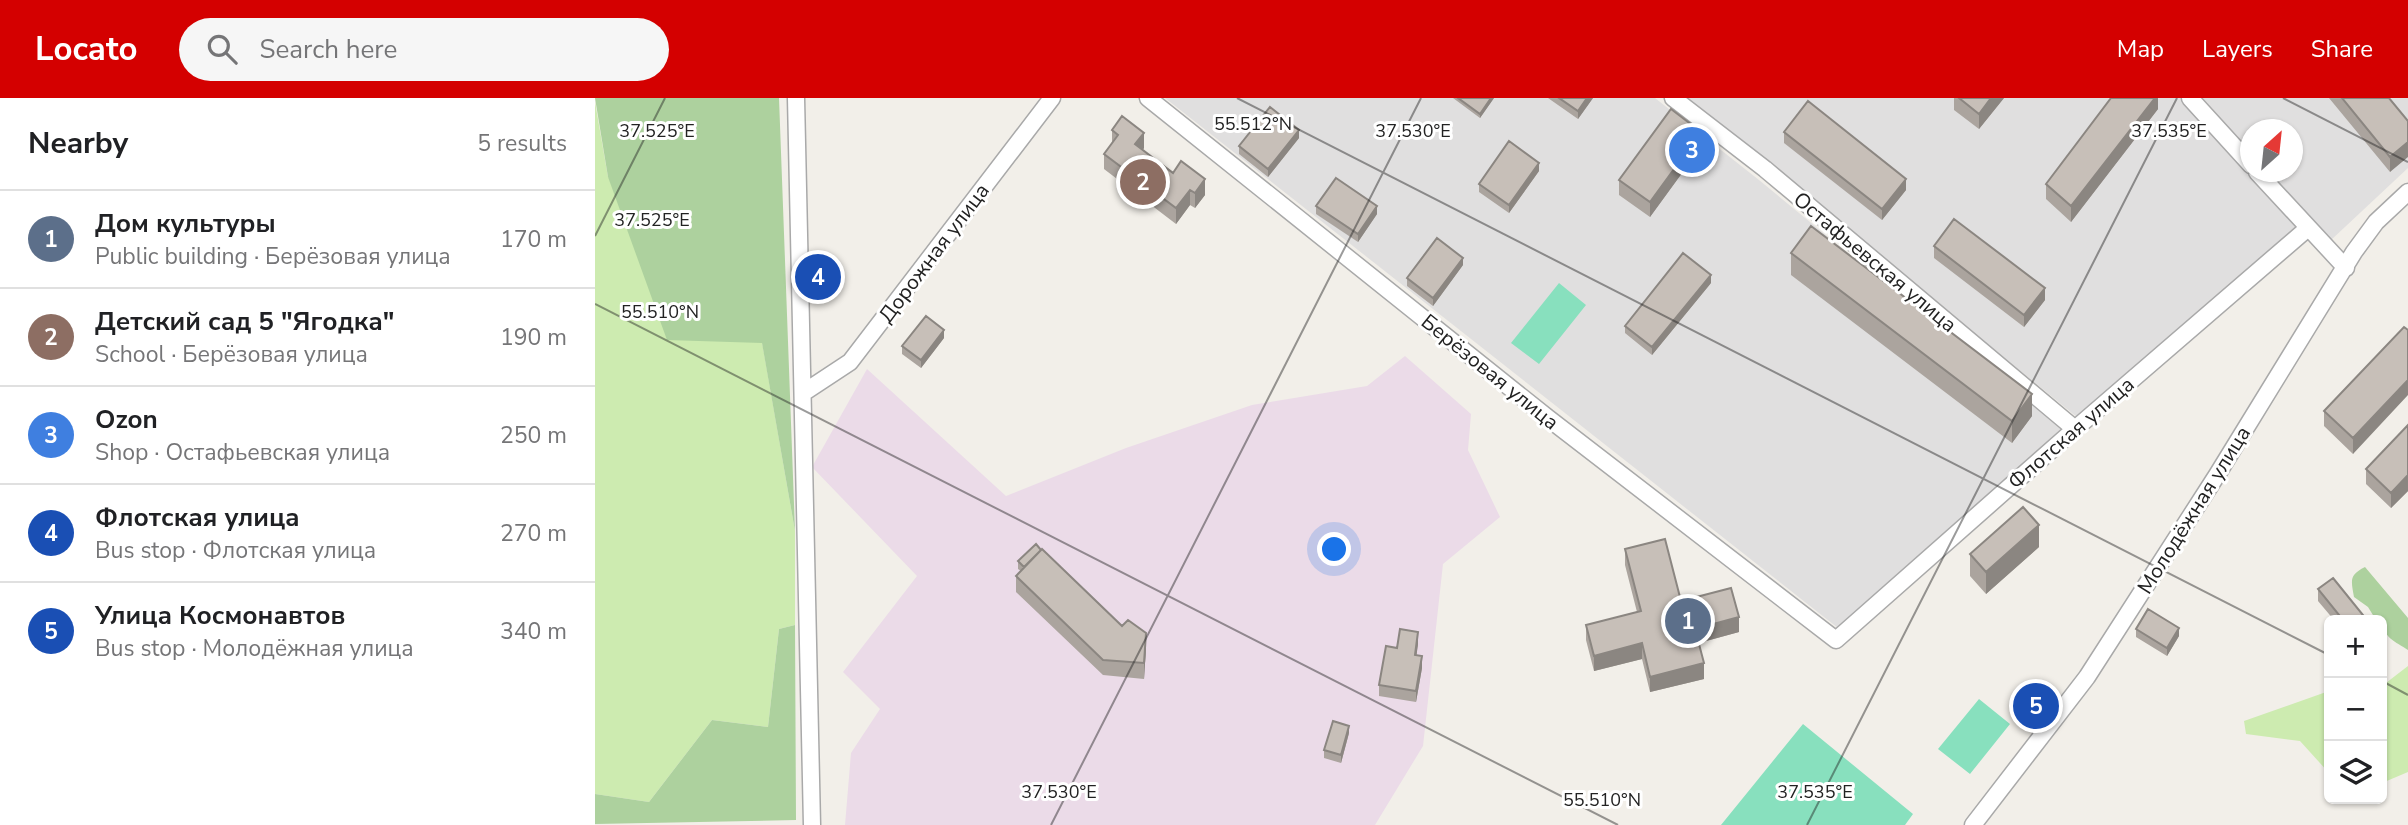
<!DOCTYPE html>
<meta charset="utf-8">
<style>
:root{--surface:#fff;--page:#f6f6f6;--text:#202124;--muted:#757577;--line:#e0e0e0;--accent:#d40000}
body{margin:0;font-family:"Nunito Sans",sans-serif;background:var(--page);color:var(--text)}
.controls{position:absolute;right:21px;bottom:21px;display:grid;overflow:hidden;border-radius:10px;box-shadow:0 2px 5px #0004}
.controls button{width:63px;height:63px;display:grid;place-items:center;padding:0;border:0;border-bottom:2px solid var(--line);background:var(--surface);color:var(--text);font:35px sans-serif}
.compass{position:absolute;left:1645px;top:21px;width:63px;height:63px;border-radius:50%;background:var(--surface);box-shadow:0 2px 5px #0004;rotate:27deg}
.you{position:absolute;left:740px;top:452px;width:24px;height:24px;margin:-18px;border:5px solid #fff;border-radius:50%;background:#1a73e8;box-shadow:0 0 0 10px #1a73e833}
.badge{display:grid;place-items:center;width:46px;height:46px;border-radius:50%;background:var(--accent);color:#fff;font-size:23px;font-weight:700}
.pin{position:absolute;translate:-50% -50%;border:4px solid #fff;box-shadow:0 2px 7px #0006}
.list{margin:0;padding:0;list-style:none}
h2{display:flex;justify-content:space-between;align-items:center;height:91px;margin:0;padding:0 28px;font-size:30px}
h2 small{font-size:23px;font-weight:400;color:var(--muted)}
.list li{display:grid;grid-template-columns:46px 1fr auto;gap:21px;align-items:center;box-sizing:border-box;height:98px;padding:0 28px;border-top:2px solid var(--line)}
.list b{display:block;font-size:26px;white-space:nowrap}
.list p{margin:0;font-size:23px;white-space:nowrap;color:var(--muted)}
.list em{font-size:23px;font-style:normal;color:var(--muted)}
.icon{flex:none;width:38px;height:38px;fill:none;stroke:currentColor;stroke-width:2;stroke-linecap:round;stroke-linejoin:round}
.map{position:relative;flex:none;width:1813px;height:727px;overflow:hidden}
header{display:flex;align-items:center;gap:42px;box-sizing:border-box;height:98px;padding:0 35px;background:var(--accent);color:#fff}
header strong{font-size:33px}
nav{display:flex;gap:38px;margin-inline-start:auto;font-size:24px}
.search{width:490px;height:63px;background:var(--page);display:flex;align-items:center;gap:18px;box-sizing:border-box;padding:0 24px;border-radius:38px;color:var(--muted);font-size:26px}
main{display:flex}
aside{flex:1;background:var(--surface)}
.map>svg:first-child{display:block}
.residential{fill:#e0dfdf}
.industrial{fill:#ebdbe8}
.grass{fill:#cdebb0}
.forest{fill:#add19e}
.pitch{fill:#88e0be}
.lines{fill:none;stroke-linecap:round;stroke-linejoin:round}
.street-casing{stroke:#a9a9a9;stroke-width:19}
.street{stroke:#fff;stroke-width:16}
.wall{fill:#aba49e}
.shaded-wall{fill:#8b8681}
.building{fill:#c7bfb8;stroke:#8b8681;stroke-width:2}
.ticks{fill:none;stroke:#222;stroke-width:2;stroke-opacity:0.45}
.labels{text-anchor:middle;stroke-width:6;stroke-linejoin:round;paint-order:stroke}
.street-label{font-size:21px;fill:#222;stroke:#fff}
.ticks-label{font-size:18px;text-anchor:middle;fill:#222;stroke:#fff;stroke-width:6;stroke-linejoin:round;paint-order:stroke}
</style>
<header>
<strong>Locato</strong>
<div class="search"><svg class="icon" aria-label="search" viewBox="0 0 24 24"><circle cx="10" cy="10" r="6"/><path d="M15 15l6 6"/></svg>Search here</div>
<nav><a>Map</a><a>Layers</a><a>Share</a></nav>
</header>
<main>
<aside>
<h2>Nearby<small>5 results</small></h2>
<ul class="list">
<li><span class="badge" style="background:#5c6f8a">1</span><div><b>Дом культуры</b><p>Public building · Берёзовая улица</p></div><em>170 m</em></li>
<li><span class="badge" style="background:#8d6e63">2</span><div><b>Детский сад 5 &quot;Ягодка&quot;</b><p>School · Берёзовая улица</p></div><em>190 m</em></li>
<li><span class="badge" style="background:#3f7fe0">3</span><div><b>Ozon</b><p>Shop · Остафьевская улица</p></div><em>250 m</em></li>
<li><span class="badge" style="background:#1a4fb4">4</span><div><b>Флотская улица</b><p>Bus stop · Флотская улица</p></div><em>270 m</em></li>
<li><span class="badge" style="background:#1a4fb4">5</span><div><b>Улица Космонавтов</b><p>Bus stop · Молодёжная улица</p></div><em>340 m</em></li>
</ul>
</aside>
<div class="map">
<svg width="1813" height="727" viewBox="0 0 1813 727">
<rect width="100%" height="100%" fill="#f2efe9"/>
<!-- residential -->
<path class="residential" d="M570 0H1060L1164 82 1468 332 1243 530Z
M1092 0H1585L1703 130 1483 320Z
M1608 0H1813V70L1735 143 1673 74H1698V32H1656L1655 54Z"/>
<!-- industrial -->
<path class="industrial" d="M810 258 876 316 873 352 905 419 848 466 828 648 780 727H250L256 655 285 611 248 574 322 478 217 369 272 271 411 398 531 350 657 307 772 288Z"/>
<!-- grass -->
<path class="grass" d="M0 4 13 79 167 244 200 433V527L184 531 173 629 117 622 54 704 0 696Z
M1813 568V674L1787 685V588Z
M1734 593V675L1705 643 1651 636 1649 623Z"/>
<!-- forest -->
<path class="forest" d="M0 0H184L200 433 167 245 72 242 13 79Z
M1770 469 1813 520V552C1801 544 1787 539 1787 522H1781L1773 509 1759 499C1756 482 1754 477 1770 469Z
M200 527 201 722 0 726V696L54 704 117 622 173 629 184 531Z"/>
<!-- pitch -->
<path class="pitch" d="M964 185 991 207 944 266 916 245Z
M1384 601 1415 626 1375 676 1343 651Z
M1208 626 1318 716 1310 727H1126Z"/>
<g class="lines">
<defs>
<path id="street" d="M201 0 217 727
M553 0 953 320 1241 542 1480 331 1713 130
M1078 0 1170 71 1480 331
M1595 0 1656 67
M1662 74 1751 170
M208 295 255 264 457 0
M1378 727 1492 579 1622 377 1759 154 1781 124 1813 94"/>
</defs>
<!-- street casing -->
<use href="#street" class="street-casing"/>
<!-- street -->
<use href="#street" class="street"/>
</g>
<!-- wall -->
<path class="wall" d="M858 0H899L885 20Z
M953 0H998L983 21Z
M1359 0H1409L1384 31 1359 12Z
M1563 0V11L1476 124 1451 101V86Z
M1734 0H1794L1813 23 1795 74Z
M517 32 549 50 548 52 610 97 600 110 595 107 581 126 509 71V56L517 46Z
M1189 34 1311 92 1287 122 1189 45Z
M704 40 673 79 644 56V48Z
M1106 49 1055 119 1024 97V82Z
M944 73 914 115 884 94V86Z
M721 108 782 116 763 144 721 116Z
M1339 148 1450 202 1429 229 1339 160Z
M1196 155 1437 318 1417 345 1196 177Z
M868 167 838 208 812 188V180Z
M1116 185 1057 257 1030 235V228Z
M1809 229 1758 356 1729 328V313Z
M349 240 326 270 307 256V248Z
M1813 327V393L1796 410 1771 386V371Z
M1444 449 1391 496 1375 478V456Z
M1030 451 1086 503 1144 534 1104 545 1109 581 1055 594 1047 561 999 573 991 542V527L1042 514 1030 467Z
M423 463 551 550 549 581 508 577 421 494V478L426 473 423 471Z
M1723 491 1772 522H1739L1723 503Z
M1541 531 1584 538 1572 558 1541 539Z
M823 546 821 558 827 570 821 604 784 598V587L802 550Z
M754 635 746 665 729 660V652Z"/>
<!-- shaded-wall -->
<path class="shaded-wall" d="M896 0H899L885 20V16Z
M992 0H998L983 21V13Z
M1396 0H1409L1384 31V16Z
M1560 0H1563V11L1476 124V108Z
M704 32V40L673 79V71Z
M1106 34V49L1055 119V104Z
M549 35V50L540 62V46Z
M1813 44V59L1795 74V59Z
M944 65V73L914 115V107Z
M610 81V97L600 110V95Z
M1311 81V92L1287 122V111Z
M595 92V107L581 126V110Z
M782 108V116L763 144V136Z
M868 160V167L838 208V200Z
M1116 177V185L1057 257V249Z
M1450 190V202L1429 229V217Z
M349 232V240L326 270V262Z
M1813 282V297L1758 356V340Z
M1437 296V318L1417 345V323Z
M1813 377V393L1796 410V395Z
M1444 427V449L1391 496V474Z
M1144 519V534L1100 546V531Z
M1584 530V538L1572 558V550Z
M823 534V546L820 569V557Z
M551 535V550L549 581V565Z
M1047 545V561L999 573V558Z
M827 558V570L821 604V593Z
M1109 565V581L1055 594V579Z
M754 628V635L746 665V657Z"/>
<!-- building -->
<path class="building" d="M863 0H896L885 16Z
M964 0H992L983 13Z
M1364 0H1396L1384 16Z
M1516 0H1560L1476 108 1451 86Z
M1747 0H1794L1813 23V44L1795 59Z
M1213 3 1311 81 1287 111 1189 34Z
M675 9 704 32 673 71 644 48Z
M1076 11 1106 34 1055 104 1024 82Z
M527 18 549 35 540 46 578 75 586 63 610 81 600 95 595 92 581 110 509 56 523 37 517 32Z
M914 43 944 65 914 107 884 86Z
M741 80 782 108 763 136 721 108Z
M1359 121 1450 190 1429 217 1339 148Z
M1216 128 1437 296 1417 323 1196 155Z
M842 140 868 160 838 200 812 180Z
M1088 155 1116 177 1057 249 1030 228Z
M331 218 349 232 326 262 307 248Z
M1809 229 1813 232V282L1758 340 1729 313Z
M1813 327V377L1796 395 1771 371Z
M1428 409 1444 427 1391 474 1375 456Z
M1070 441 1086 503 1136 490 1144 519 1100 531 1109 565 1055 579 1047 545 999 558 991 527 1046 513 1030 451Z
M441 446 446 452 429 469 423 463Z
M447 451 527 528 533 522 551 535 549 565 508 562 421 478Z
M1738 480 1772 522H1748L1723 491Z
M1553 511 1584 530 1572 550 1541 531Z
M805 531 823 534 820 557 827 558 821 593 784 587 791 548 802 550Z
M738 623 754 628 746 657 729 652Z"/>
<!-- ticks -->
<path class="ticks" d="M642 0 1734 557M1688 0 1813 64M0 138 70 0M0 206 1023 727M1787 583 1813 597M456 727 826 0M1212 727 1582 0"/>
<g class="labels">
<!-- street labels -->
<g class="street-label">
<text transform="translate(339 155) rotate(-53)" y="7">Дорожная улица</text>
<text transform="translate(1280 164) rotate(40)" y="7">Остафьевская улица</text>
<text transform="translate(895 274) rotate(39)" y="7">Берёзовая улица</text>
<text transform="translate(1476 335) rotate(-41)" y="7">Флотская улица</text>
<text transform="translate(1599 412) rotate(-58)" y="7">Молодёжная улица</text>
</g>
</g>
<g class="ticks-label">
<text x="658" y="32">55.512°N</text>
<text x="62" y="39">37.525°E</text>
<text x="818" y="39">37.530°E</text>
<text x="1574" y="39">37.535°E</text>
<text x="57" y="128">37.525°E</text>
<text x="65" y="220">55.510°N</text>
<text x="464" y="700">37.530°E</text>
<text x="1220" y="700">37.535°E</text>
<text x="1007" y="708">55.510°N</text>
</g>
</svg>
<div class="controls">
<button>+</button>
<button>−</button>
<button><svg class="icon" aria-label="layers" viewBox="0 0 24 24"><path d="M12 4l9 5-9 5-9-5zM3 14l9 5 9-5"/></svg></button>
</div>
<svg class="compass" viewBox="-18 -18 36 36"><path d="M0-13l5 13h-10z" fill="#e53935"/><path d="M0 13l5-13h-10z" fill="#757577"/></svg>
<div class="you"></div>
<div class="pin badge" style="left:1093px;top:523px;background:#5c6f8a">1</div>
<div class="pin badge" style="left:548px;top:84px;background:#8d6e63">2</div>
<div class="pin badge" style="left:1097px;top:52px;background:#3f7fe0">3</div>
<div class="pin badge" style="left:223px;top:179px;background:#1a4fb4">4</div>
<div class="pin badge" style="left:1441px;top:608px;background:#1a4fb4">5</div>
</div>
</main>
